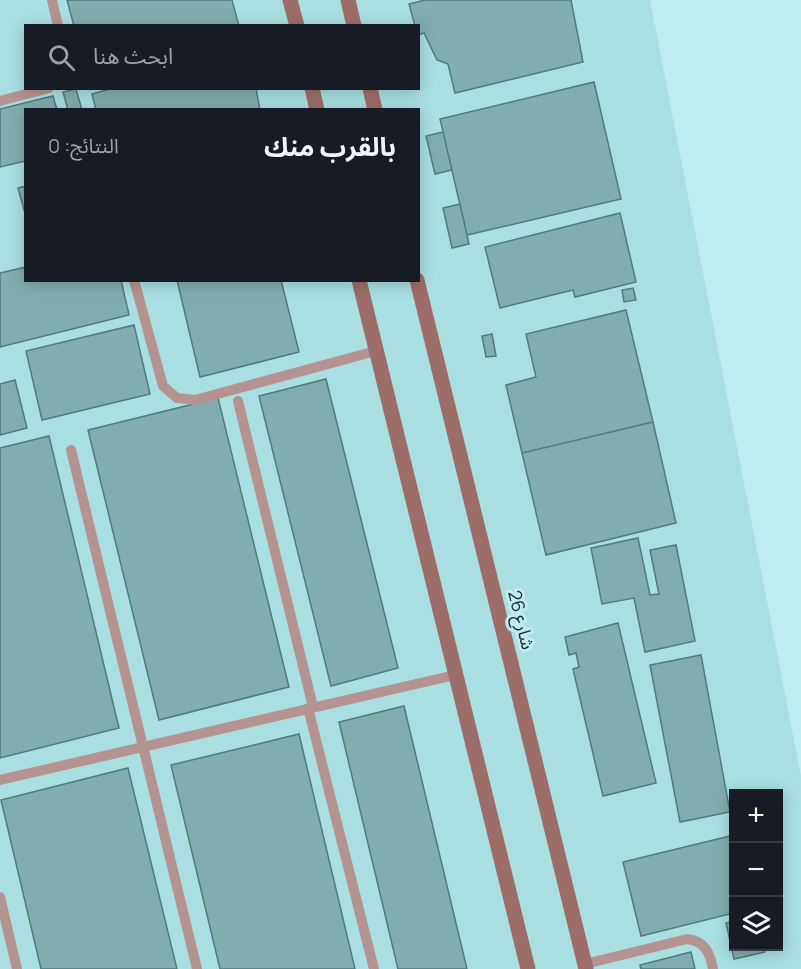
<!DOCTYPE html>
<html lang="ar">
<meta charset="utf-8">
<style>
:root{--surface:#171b24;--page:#20242c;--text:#f1f3f6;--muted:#9ea1a6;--line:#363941}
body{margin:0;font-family:Manrope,"Noto Sans Arabic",sans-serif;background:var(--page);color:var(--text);direction:rtl}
.controls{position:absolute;right:18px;bottom:18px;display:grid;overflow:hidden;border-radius:0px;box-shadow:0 3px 15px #0003}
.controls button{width:54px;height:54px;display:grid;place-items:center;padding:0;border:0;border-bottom:2px solid var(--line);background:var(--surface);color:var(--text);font:30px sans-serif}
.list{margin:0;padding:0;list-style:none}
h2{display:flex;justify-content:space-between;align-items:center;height:78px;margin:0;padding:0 24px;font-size:26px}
h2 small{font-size:20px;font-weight:400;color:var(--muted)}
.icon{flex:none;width:33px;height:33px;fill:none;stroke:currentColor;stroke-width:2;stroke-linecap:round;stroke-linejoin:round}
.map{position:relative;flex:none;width:801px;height:969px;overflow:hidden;direction:ltr}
.search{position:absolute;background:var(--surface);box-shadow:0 3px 15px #0003;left:24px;top:24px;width:396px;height:66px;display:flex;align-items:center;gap:15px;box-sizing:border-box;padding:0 21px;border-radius:0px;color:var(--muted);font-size:22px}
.panel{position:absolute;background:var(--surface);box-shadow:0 3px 15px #0003;left:24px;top:108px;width:396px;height:174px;border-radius:0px;direction:rtl}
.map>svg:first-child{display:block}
.built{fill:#a9dfe1;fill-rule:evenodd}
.building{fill:#82adaf;stroke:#517b7c;stroke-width:1.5}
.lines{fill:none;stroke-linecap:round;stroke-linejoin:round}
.service{stroke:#b59390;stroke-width:10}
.secondary{stroke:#9d6d69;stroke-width:15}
.labels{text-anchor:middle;stroke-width:6;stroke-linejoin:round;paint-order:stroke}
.street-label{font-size:18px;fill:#192a2b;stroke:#bfecee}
</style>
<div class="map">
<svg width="801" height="969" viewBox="0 0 801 969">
<rect width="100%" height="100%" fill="#bfecee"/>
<!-- built -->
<path class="built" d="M0 0H650L801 776V969H0ZM26 26H418V88H26ZM26 110H418V280H26ZM734 794H778V946H734Z"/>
<!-- building -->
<path class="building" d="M67 0H232L239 26H74Z
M425 0H571L583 62 455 93 448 64 437 60 424 33 418 35V26H415L409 4Z
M594 82 621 199 467 235 440 119Z
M113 88H256L260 110H96L92 94Z
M76 89 82 110H68L63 92Z
M53 96 57 110H26V161L0 167V109Z
M443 132 452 170 435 174 426 136Z
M26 186V217L18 188Z
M460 204 469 244 452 248 443 208Z
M620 213 636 282 575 297 573 290 500 308 485 247Z
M26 267V280H121L129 315 0 347V273Z
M177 280H281L299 352 200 377Z
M633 288 636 300 624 302 622 290Z
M626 310 653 422 522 453 506 385 536 377 526 334Z
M134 325 150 394 42 420 26 351Z
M492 334 496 356 486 357 482 336Z
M326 379 398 668 331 686 259 396Z
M15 380 27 428 0 435V384Z
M218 398 289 687 159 720 88 430Z
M653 422 676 523 546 555 522 453Z
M49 436 119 728 0 758V448Z
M638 538 650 595 659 594 650 550 676 545 695 641 645 652 634 598 602 604 591 548Z
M618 623 656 783 603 796 573 669 579 667 576 653 569 655 565 637Z
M701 655 730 812 680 822 650 665Z
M404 706 467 969H398L339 722Z
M299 734 355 969H220L171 765Z
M128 768 177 969H41L1 800Z
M734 835V913L641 936 623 862Z
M734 921V946H764L765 952 734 959 726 923Z
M691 952 695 969H641L640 965Z"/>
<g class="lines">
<!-- service -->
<path class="service" d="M52 0 58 26
M0 101 49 88
M134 280 163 386 177 398 195 400 376 351
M238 401 313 707
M71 450 197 969
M308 708 374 969
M0 780 455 675
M0 897 17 969
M585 964 687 939C705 941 710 953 713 969"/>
<!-- secondary -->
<path class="secondary" d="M290 0 297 26
M348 0 354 26
M312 88 317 110
M370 88 375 110
M359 280 528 969
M417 280 586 969"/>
</g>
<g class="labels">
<!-- street labels -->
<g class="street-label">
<text transform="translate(521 620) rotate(76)" y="6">شارع 26</text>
</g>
</g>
</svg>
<div class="controls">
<button>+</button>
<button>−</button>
<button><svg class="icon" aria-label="layers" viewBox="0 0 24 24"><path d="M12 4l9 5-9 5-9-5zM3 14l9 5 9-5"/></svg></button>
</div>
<div class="search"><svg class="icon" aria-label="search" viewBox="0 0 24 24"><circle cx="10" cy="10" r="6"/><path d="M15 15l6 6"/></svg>ابحث هنا</div>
<section class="panel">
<h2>بالقرب منك<small>النتائج: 0</small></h2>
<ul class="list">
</ul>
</section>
</div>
